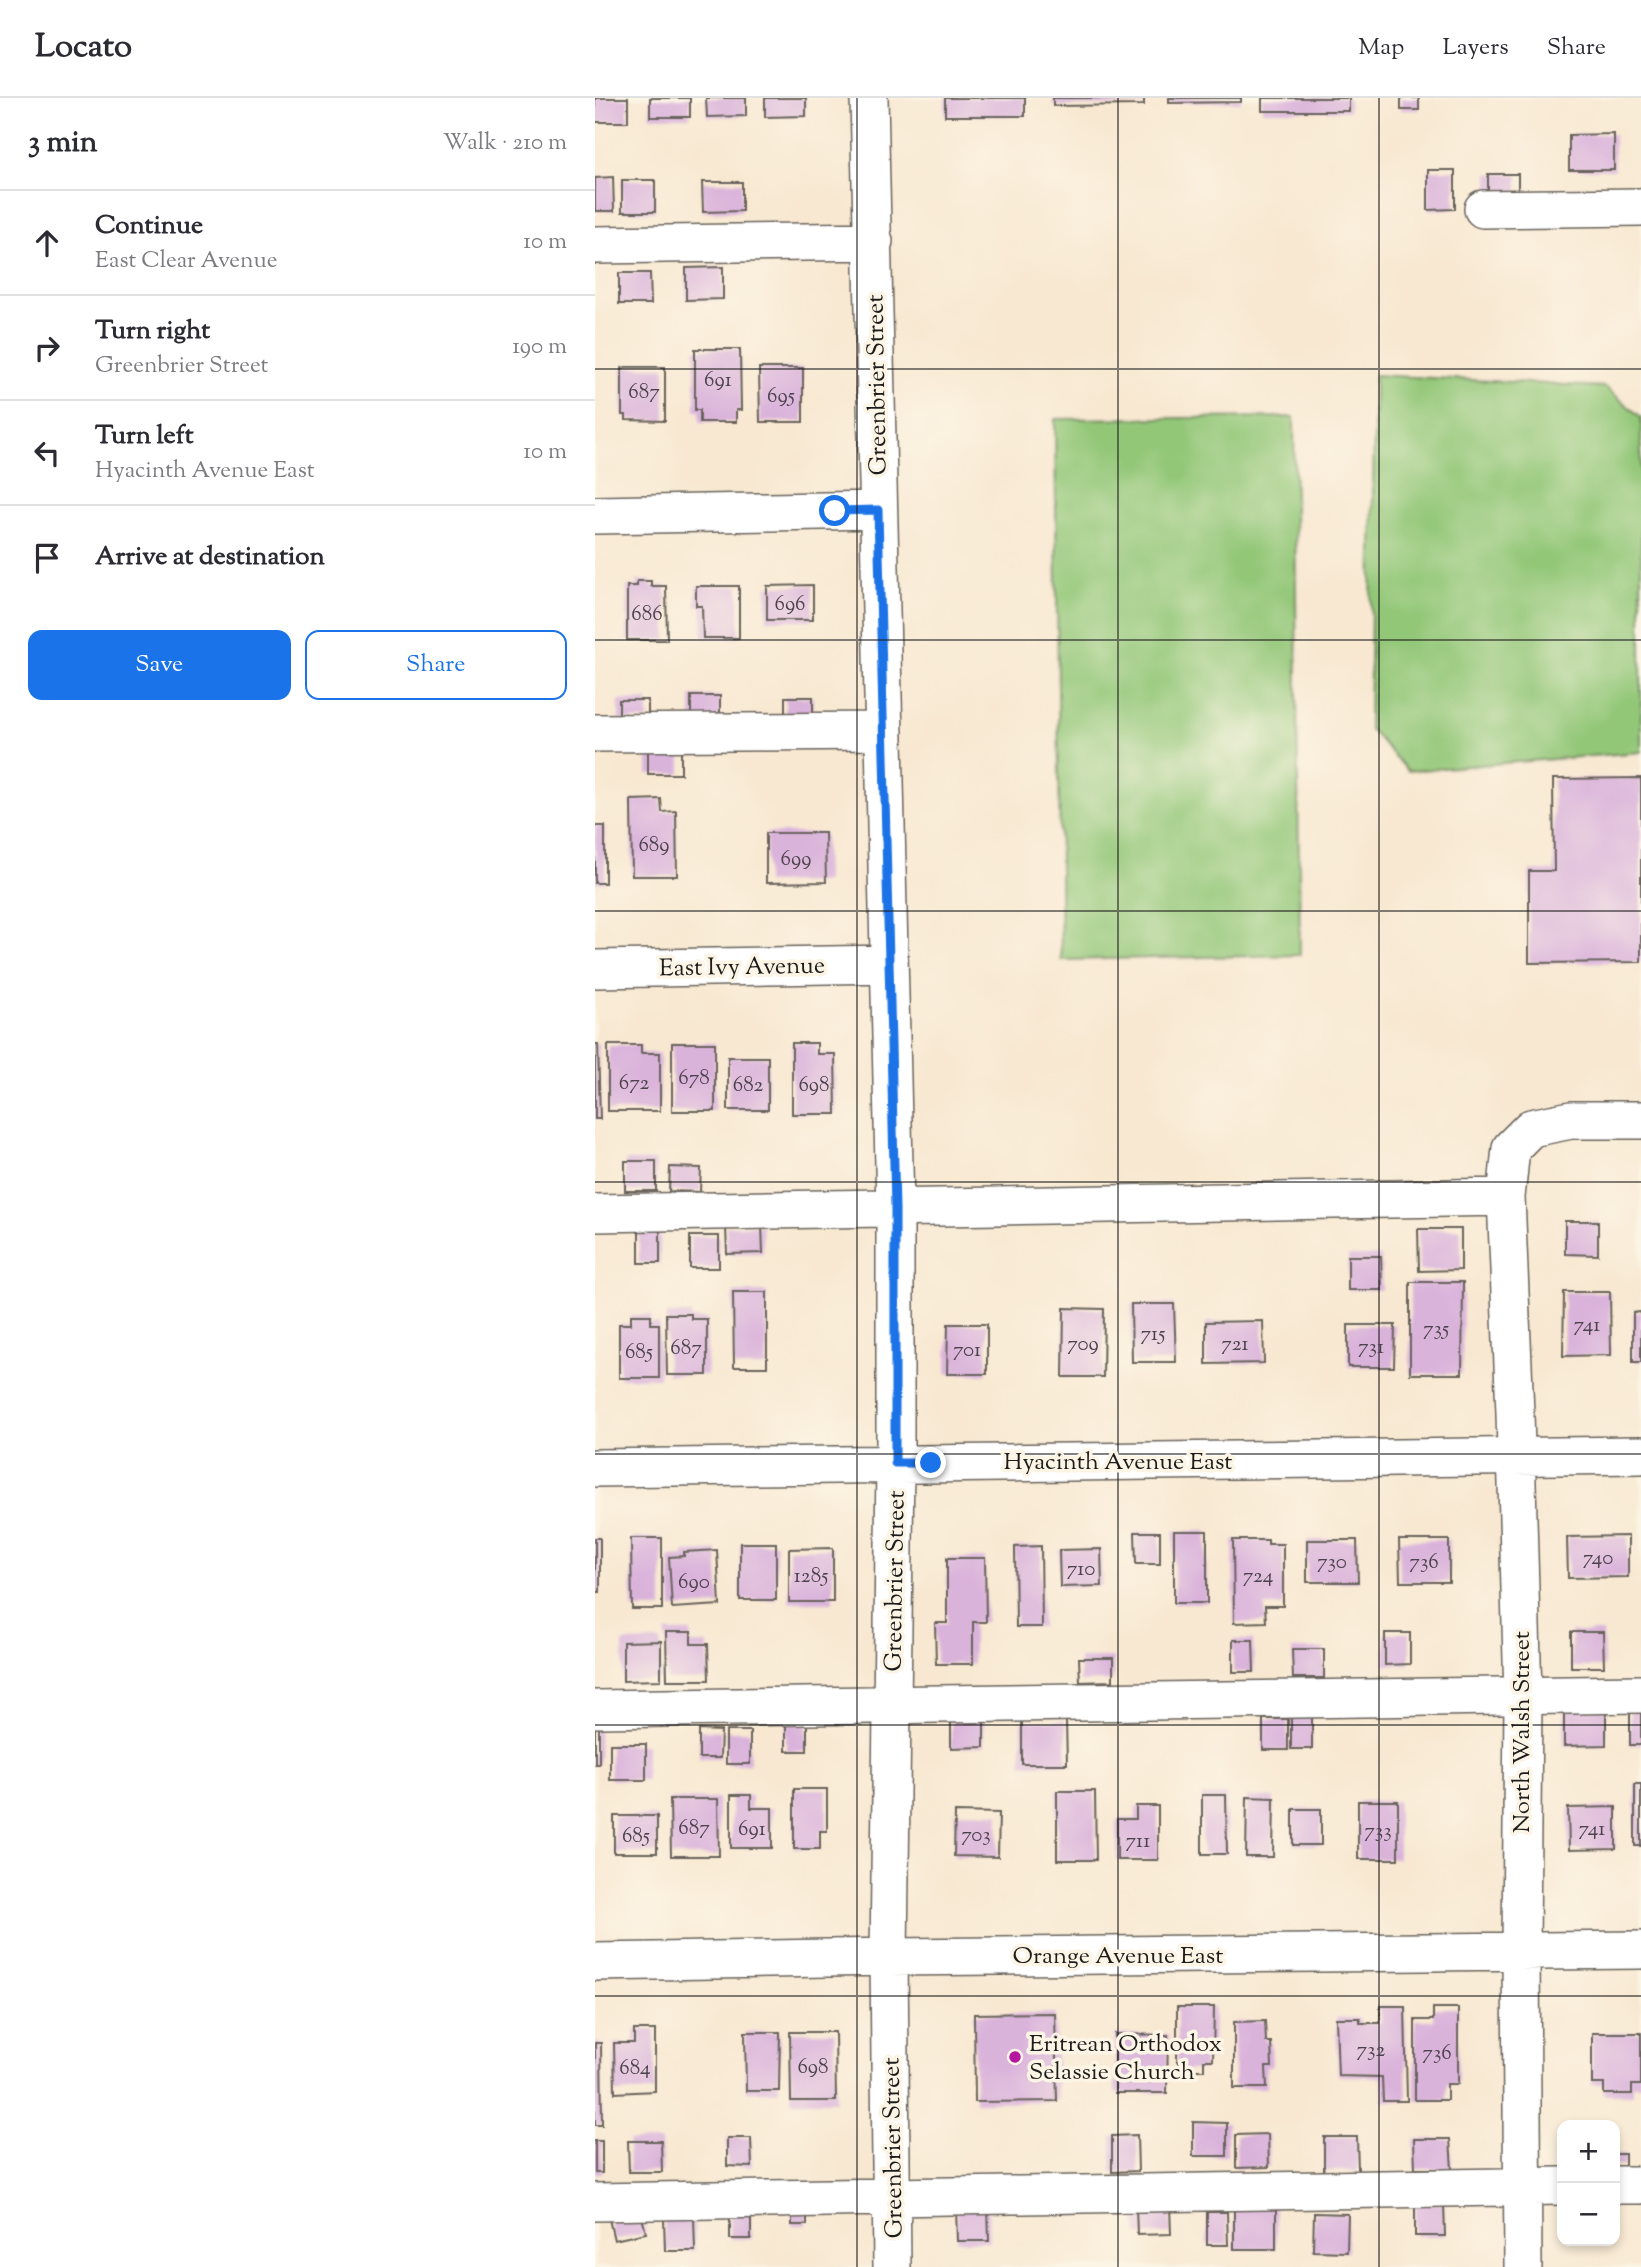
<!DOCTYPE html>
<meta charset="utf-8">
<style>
:root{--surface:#fff;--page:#f2f2f3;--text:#2b2b33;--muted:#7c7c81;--line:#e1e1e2;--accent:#1a73e8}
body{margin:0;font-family:"Sorts Mill Goudy",serif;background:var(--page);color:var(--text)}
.controls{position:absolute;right:21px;bottom:21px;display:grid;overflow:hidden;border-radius:14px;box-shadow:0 4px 10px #0003}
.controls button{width:63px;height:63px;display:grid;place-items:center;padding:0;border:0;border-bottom:2px solid var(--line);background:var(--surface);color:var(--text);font:35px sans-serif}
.stop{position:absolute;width:21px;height:21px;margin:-16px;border:5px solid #1a73e8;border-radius:50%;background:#fff}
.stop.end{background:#1a73e8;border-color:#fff;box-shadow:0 2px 7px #0008}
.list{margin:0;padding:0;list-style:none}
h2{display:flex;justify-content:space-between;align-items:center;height:91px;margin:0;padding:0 28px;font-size:30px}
h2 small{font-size:23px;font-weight:400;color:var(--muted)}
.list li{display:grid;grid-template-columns:46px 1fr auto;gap:21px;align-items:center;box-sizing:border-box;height:105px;padding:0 28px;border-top:2px solid var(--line)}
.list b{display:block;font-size:26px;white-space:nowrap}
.list p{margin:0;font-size:23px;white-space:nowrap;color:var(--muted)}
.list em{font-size:23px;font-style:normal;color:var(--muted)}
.actions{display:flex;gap:14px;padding:21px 28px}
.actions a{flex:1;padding:16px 0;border:2px solid var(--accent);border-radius:14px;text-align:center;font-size:24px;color:var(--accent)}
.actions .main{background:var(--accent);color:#fff}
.icon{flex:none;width:38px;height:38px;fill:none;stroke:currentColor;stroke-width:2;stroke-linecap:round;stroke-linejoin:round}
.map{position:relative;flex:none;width:1046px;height:2169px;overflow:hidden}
header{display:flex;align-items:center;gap:42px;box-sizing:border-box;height:98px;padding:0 35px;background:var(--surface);border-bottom:2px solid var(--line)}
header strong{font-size:33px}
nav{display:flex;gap:38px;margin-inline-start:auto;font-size:24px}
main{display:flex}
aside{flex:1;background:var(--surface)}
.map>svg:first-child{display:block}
.green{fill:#93c778;stroke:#58724a;stroke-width:2}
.building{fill:#dab3db}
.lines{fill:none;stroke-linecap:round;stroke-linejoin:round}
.minor-casing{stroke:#69635b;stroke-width:40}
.minor{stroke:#fff;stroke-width:37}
.route{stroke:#1a73e8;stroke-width:9}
.grid{fill:none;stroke:#1c1c1c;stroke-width:2;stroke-opacity:0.55}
.poi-dot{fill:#b5179e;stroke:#fcf5e5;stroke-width:2.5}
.labels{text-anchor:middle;stroke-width:7;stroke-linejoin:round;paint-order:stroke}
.number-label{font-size:21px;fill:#4c424c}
.street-label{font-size:24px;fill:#1c1c1c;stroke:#fcf5e5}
.poi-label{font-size:24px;fill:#1c1c1c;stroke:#fcf5e5;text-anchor:start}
</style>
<header>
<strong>Locato</strong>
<nav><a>Map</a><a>Layers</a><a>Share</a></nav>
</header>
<main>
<aside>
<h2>3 min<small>Walk · 210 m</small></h2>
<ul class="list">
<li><svg class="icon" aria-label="ahead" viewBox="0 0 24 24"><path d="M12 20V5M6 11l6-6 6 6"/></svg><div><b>Continue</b><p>East Clear Avenue</p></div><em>10 m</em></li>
<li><svg class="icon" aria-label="right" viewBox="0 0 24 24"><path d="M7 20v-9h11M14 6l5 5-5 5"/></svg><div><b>Turn right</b><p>Greenbrier Street</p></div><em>190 m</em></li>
<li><svg class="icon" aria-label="left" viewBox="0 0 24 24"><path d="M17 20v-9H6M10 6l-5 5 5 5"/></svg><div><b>Turn left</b><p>Hyacinth Avenue East</p></div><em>10 m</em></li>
<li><svg class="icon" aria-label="arrive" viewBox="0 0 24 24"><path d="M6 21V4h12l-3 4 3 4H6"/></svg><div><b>Arrive at destination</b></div></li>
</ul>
<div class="actions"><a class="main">Save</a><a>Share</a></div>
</aside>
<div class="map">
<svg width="1046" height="2169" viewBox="0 0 1046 2169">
<rect width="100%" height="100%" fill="#fcf5e5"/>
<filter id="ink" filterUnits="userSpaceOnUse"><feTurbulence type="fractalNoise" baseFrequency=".0143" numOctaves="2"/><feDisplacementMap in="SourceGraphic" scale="14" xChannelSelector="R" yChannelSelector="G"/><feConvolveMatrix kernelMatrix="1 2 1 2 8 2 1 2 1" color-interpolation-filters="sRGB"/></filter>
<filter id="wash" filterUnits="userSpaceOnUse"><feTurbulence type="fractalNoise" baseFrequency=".00686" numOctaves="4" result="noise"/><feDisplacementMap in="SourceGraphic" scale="28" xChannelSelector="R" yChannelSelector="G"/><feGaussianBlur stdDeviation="1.57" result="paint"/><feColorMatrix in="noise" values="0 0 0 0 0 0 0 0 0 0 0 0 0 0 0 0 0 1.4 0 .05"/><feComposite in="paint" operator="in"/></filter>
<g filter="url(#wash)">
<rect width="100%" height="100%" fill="#f8e8d1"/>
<!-- green -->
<path class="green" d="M780 277 1010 289 1046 319V654L813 673 774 630Z
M699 319 705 857 466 862 460 321Z"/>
<g id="blocks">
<!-- building -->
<path class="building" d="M0 0H33V24H0Z
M55 0H95V19H55Z
M111 0H151V18L112 19Z
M170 0H211V18L170 19Z
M350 0H430V18H350Z
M458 0H549V7L458 8Z
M574 0H646V4L574 5Z
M667 0H754V13H667Z
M806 0H824V12H806Z
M1019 36V72H974V37Z
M833 72H860V111L833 112Z
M893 76H923V96H893Z
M18 79 19 113H0V80Z
M27 82H60V114H27Z
M107 84H147V113L108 114Z
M128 169V201L91 202V170Z
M24 175H55L56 206H24Z
M100 251H145L146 312H141V324H105V312H100Z
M31 269H70V323L31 322V317H27V270Z
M164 270H208V324H165Z
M42 483H56V488H71L72 542H32V488H42Z
M218 487V522H172V488Z
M101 488H144V540H108L107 508H101Z
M96 598H125V621H96Z
M190 599H218V618H190Z
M24 602H53V622H24Z
M53 647H86V676H53Z
M1046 680V864L934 865V773H959L958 681Z
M66 701 67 714 81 713 82 778H37L36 702Z
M0 728H10V785H0Z
M171 735H230L231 784 171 785Z
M77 945H120V1013H77Z
M197 945H222V956H240L241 1016H197Z
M0 946H3L5 1021H0Z
M13 947H46V955H65V1013H13Z
M133 959H173V1012H133Z
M30 1063H61V1093H30Z
M75 1069 106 1070 105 1094 74 1093Z
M970 1123H1003V1157L970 1156Z
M167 1127 168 1155 132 1156 131 1128Z
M823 1131H866V1172L824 1173Z
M44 1133H65V1165H44Z
M95 1138H124V1170H95Z
M753 1158H786L787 1192H753Z
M815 1184H868L867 1276H815Z
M138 1194H172V1269H139Z
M969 1194H1015L1016 1257 968 1258Z
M536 1206H579L581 1264H537Z
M469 1210 509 1211 508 1279H468Z
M1046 1214V1264H1038V1215Z
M71 1216H96V1221H112V1277H72Z
M36 1217H56V1226H64V1280H24V1226H36Z
M668 1223 669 1265 611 1266V1224Z
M353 1226H392V1276H352Z
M753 1227H800L799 1269H753Z
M579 1433H612V1505H579Z
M540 1434H565V1466H541Z
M1033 1438V1479L973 1480 972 1439Z
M0 1440H5V1494H0Z
M36 1440H67V1511H37Z
M638 1442H673V1446H688V1508H670L671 1524 639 1525Z
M712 1442H762L763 1484H712Z
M804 1442H854V1484H805Z
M145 1445H181V1502H145Z
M446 1448 447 1529H421L420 1449Z
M238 1450V1504H194V1451Z
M506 1451 507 1488 465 1489 464 1452Z
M122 1452 125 1507 77 1510 74 1459 89 1458V1454Z
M352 1460H390L391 1524H378V1566H341L340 1525H352Z
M71 1534H96V1546H113L114 1582H72Z
M976 1534H1008L1009 1569H976Z
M790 1535H815V1566L790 1567Z
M638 1542H658L659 1574H638Z
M66 1543V1582L28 1583V1544Z
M697 1551H729V1580H698Z
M484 1560H518V1583L485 1584Z
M1011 1611V1647L969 1648V1612Z
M1035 1612H1046V1647H1035Z
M696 1616H717V1651H696Z
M356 1620H389V1649L356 1650Z
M668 1621H693V1652H668Z
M191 1623H212V1653H191Z
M427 1623H471L472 1666H427Z
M0 1629H4V1666H0Z
M104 1632 126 1633 125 1660H104Z
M131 1633H155V1666H131Z
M15 1646H51V1682H15Z
M1040 1686H1046V1748H1040Z
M199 1691H232V1733H225V1751H199Z
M462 1693H500L501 1762H462Z
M136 1697H156V1710H177V1750H136Z
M607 1697H631L632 1756H607Z
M652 1699 679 1700 678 1759H651Z
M75 1701H123L124 1758H76Z
M763 1703H803V1761H763Z
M541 1708H563V1762H522V1721H541Z
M1021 1709V1751L974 1752 973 1710Z
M698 1711H726V1747H698Z
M360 1714 404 1715 403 1759 359 1758Z
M19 1718H62V1755H19Z
M785 1908H810L812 2003H788L787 1979 743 1978 741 1920H765V1925H785Z
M582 1909H619L618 1962H609V1972H584V1963H582Z
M838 1910H863V1986H852V2002H820V1922H838Z
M460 1915 462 2003 380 2004 379 1916Z
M670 1923 671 1944H676L677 1969H671L672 1990H639V1924Z
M39 1932H60V1993L20 1995 19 1945H39Z
M150 1934H185L184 1993H151Z
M195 1934H240L241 2003H196Z
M997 1935H1046V1987H1037V1996H1009V1986H997Z
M520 1936 573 1937 572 1995H520Z
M0 1945H6L7 2027H0Z
M598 2024 632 2025V2058H598Z
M673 2036 674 2069 641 2070V2037Z
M542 2037 543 2073 517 2074V2038Z
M729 2039H762L763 2073H729Z
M132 2040H156L157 2069 132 2068Z
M819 2041H855L857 2071H820Z
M0 2043H7V2075H0Z
M33 2043H66L67 2074H34Z
M1020 2056H1030V2068H1020Z
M820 2105H849L850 2138H820Z
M541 2108H575L576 2136 542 2137Z
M639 2108H681V2151H639Z
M197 2109H212V2127H197Z
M393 2109 394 2143H362L361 2110Z
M135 2114H156V2141H135Z
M612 2114H632L633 2147H612Z
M46 2115 51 2135 19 2142 14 2121Z
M719 2115 753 2116 752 2154 718 2153Z
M99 2119 100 2153H70L69 2120Z"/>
</g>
</g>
<g filter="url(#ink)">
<use href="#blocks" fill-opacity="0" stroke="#69635b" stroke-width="2"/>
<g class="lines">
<defs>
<path id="minor" d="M274 0 300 1110V1365L294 1859 297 2169
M888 111 1046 109
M0 147 279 143
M0 417 283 412
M0 635 289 633
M0 871 294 866
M0 1115 911 1099
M0 1370 1046 1357
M0 1611 1046 1596
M0 1864 294 1859 1046 1852
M1020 2087H1046
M0 2104 967 2088
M928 2169 926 1854 928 1597 920 1315 911 1099 916 1050 936 1030 976 1022H1046"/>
</defs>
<!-- minor casing -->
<use href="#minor" class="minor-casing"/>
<!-- minor -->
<use href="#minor" class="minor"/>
</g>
</g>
<g class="lines" filter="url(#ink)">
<!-- route -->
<path class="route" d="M240 413 283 412 300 1110V1365H336"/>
</g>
<!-- grid -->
<path class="grid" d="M262 0V2169M523 0V2169M784 0V2169M0 271H1046M0 542H1046M0 813H1046M0 1084H1046M0 1356H1046M0 1627H1046M0 1898H1046"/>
<!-- markers -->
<circle class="poi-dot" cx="420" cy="1959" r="7"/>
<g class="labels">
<!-- number labels -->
<g class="number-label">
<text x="123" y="288">691</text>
<text x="49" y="300">687</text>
<text x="186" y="304">695</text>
<text x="195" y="512">696</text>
<text x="52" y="522">686</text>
<text x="59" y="753">689</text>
<text x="201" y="767">699</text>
<text x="99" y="986">678</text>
<text x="39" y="991">672</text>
<text x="153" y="993">682</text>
<text x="219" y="993">698</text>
<text x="992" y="1233">741</text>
<text x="841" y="1237">735</text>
<text x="558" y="1242">715</text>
<text x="488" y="1252">709</text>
<text x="640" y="1252">721</text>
<text x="776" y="1255">731</text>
<text x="91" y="1256">687</text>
<text x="372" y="1258">701</text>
<text x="44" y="1260">685</text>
<text x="1003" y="1466">740</text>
<text x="737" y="1470">730</text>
<text x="829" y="1470">736</text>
<text x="486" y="1477">710</text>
<text x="216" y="1484">1285</text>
<text x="663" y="1484">724</text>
<text x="99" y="1490">690</text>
<text x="99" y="1736">687</text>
<text x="157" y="1737">691</text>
<text x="997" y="1737">741</text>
<text x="783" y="1739">733</text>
<text x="381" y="1743">703</text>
<text x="41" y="1744">685</text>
<text x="543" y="1749">711</text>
<text x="776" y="1958">732</text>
<text x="842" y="1961">736</text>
<text x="218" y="1975">698</text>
<text x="40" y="1976">684</text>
</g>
<!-- street labels -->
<g class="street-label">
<text transform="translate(281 287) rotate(-91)" y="8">Greenbrier Street</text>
<text transform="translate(147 868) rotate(-1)" y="8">East Ivy Avenue</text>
<text x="523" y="1371">Hyacinth Avenue East</text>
<text transform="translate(299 1483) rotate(-89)" y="8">Greenbrier Street</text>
<text transform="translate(926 1634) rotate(-90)" y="8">North Walsh Street</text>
<text x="523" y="1865">Orange Avenue East</text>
<text transform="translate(297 2050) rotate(-91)" y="8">Greenbrier Street</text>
</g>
<!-- poi labels -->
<g class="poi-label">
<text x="434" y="1953">Eritrean Orthodox<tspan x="434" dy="28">Selassie Church</tspan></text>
</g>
</g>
</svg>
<div class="controls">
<button>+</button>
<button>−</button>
</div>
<div class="stop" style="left:240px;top:413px"></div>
<div class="stop end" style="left:336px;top:1365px"></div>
</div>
</main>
